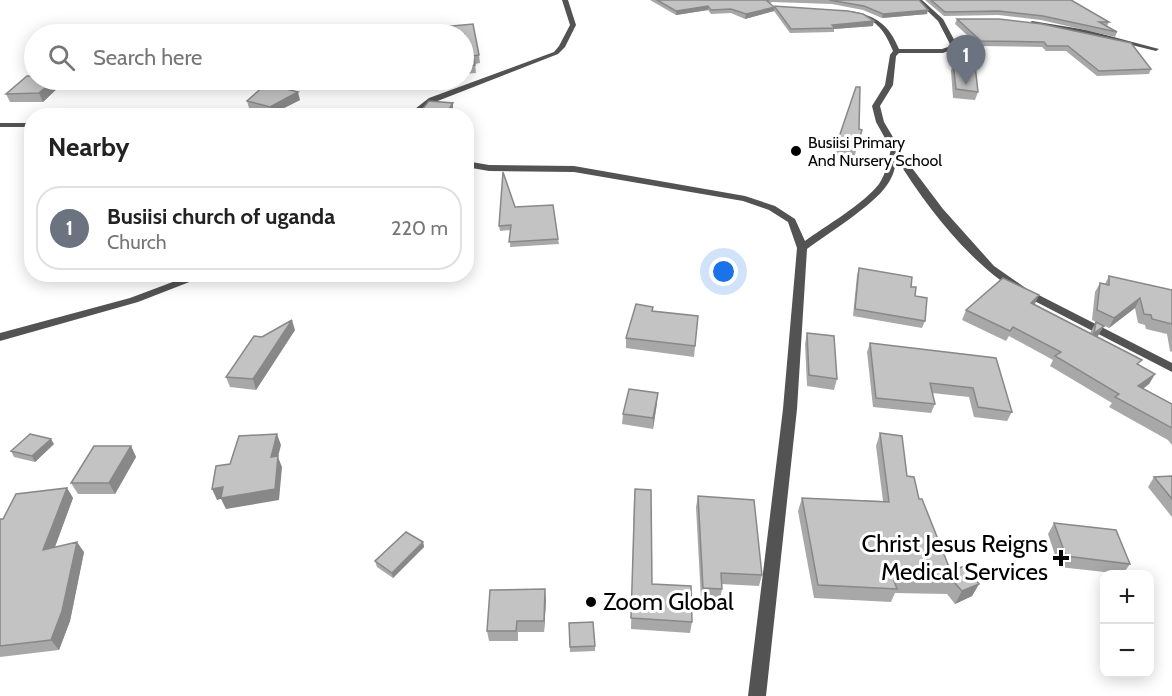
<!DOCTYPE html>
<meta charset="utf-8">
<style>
:root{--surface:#fff;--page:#f6f6f6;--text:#222;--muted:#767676;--line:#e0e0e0;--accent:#0b8043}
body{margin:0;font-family:Cabin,sans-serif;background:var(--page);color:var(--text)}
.controls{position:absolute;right:18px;bottom:18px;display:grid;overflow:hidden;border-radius:12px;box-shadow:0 3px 15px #0003}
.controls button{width:54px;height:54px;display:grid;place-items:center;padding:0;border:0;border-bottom:2px solid var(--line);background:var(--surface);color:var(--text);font:30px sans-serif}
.you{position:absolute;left:724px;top:272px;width:21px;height:21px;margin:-15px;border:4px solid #fff;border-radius:50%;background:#1a73e8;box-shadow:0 0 0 9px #1a73e833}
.badge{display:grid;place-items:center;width:39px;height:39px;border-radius:50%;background:var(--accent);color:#fff;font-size:20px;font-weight:700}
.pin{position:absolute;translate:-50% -50px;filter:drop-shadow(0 2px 3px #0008)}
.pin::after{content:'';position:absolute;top:32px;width:21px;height:18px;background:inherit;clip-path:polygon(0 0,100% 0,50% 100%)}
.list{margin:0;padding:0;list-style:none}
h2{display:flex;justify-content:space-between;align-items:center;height:78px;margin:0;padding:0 24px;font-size:26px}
h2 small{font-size:20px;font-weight:400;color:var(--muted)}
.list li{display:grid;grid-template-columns:39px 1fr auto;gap:18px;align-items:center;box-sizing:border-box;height:84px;margin:0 12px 12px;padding:0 12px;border:2px solid var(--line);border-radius:24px}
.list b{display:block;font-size:22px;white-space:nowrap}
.list p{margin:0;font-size:20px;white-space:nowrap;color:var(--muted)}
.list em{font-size:20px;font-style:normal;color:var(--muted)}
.icon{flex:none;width:33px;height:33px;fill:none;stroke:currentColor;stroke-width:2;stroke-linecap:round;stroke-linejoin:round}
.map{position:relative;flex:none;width:1172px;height:696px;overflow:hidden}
.search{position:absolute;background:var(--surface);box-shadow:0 3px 15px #0003;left:24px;top:24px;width:450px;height:66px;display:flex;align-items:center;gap:15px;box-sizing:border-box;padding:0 21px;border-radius:33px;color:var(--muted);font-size:22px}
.panel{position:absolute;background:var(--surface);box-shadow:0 3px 15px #0003;left:24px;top:108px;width:450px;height:174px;border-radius:24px}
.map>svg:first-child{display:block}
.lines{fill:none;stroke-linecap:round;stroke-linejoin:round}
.street{fill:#535353;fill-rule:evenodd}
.wall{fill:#a8a8a8}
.shaded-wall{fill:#888}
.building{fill:#c3c3c3;stroke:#888;stroke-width:1.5}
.poi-dot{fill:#000;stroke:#fff;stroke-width:2}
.labels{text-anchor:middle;stroke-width:6;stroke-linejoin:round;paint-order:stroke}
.far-poi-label{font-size:16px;fill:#000;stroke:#fff;text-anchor:start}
.near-poi-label{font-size:24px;fill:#000;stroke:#fff;text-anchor:end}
</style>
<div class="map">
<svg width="1172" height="696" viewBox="0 0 1172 696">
<rect width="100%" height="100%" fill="#fff"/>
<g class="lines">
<!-- street -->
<path class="street" d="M562 0H568L576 25 565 47 558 54 435 102 416 116H406L429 98 554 52 559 46 570 25Z
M916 0H922L943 19 958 47 943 53H899L896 56 893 85 880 106 884 122 909 164 943 209 994 266 1027 289 1172 363V372L1019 293C970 263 927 208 897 159 895 168 893 177 887 185 874 205 827 234 807 249L797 409 766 696H748L783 409 797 248 788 222 769 210 743 201 574 172 489 171 466 167V161L489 165 574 166 745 196 775 206 795 219 805 241C824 227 865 203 879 184 886 174 888 161 891 149L876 122 872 106 885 85 890 55 893 51C887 37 881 24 866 18 860 16 853 16 848 13L851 11C877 16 889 25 899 49H942L951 46 938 21Z
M1032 21 1087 30 1159 49 1156 51 1087 34 1030 24 1029 23Z
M0 123H32V127H0Z
M194 274H210L138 302 0 341V333L130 298Z"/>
</g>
<!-- wall -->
<path class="wall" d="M650 0H919L927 14 882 18 863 10 832 4 772 2 770 3 773 6 873 26 834 29V32L790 33 774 11 745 19 731 13 711 14 708 10 676 15Z
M925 0H1074H1072L1109 22 1107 26 1117 32 1115 37 1041 20 998 15 944 16Z
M957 19H999L1151 69 1149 74 1097 76 1066 51H1046L1042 47 979 46 955 24Z
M464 34 479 55 480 63 475 64 476 73 464 74Z
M953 62 978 92 975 100 953 98 951 71Z
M62 84 43 102H10L6 94Z
M300 100 272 114 249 108 247 101Z
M862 130 854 158 834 155 836 146Z
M515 207 558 239 559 244 510 247 511 230 500 231 499 226Z
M859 268 911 287 925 321 922 328 853 316 857 275Z
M1109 276 1172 290V352L1170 351 1167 334 1146 329 1145 325 1138 323 1135 308 1109 328 1092 320 1095 292 1100 283 1105 284Z
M1035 304 1090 333 1096 322 1098 336 1097 337 1139 365 1155 374 1149 384 1143 389 1172 404V445L1168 440 1109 407 1112 403 1050 366 1053 360 1009 336 1006 341 962 320 966 310Z
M653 307V311L698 316 694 357 626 348V338Z
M295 330 256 390 230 387 226 377 262 337Z
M807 333 837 379 834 390 807 386 805 344Z
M870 343 996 358 1012 412 1007 421 974 417 969 397 932 393 935 404 931 413 873 407 867 352Z
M657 403 653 429 622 424 623 414Z
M880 433 907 476 919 499 951 572 979 584 972 596 955 604 947 594 895 593 891 602 814 598 798 511 802 498 883 501 876 446Z
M54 444 35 462 14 457 11 451Z
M131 446 136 457 115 494H78L71 483Z
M1172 476V517L1148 487 1154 477Z
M67 488 73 498 55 547 84 552 70 621 59 650 0 657V519H3Z
M698 496 762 575 759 586 721 584 722 589 720 600 701 599 696 507Z
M634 500 652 584 692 622 690 633 631 629Z
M1054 523 1130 564 1123 574 1059 567 1048 534Z
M423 542 424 547 393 578 377 567 375 561Z
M546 600 544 632H518V641H489L487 631Z
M569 623 595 646V651L570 652Z"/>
<!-- shaded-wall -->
<path class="shaded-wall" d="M708 6V10L676 15V11Z
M775 7 774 11 745 19 746 14Z
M928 10 927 14 882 18 883 14Z
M874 21 873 26 834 29 832 25Z
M54 80H60L62 84 43 102 39 93Z
M298 92 300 100 272 114 270 107Z
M453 103V110L450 116H444Z
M1039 295 1035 304 1027 312 1031 303Z
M1140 298 1135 308 1109 328 1114 318Z
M292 320 295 330 256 390 253 379Z
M1104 326 1098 336 1089 344 1094 333Z
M1155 374 1149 384 1133 396 1138 386Z
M658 393 657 403 653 429V418Z
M277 434 281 445 278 457 282 467 279 500 226 509 221 499 217 500 212 489 271 457Z
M51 439 54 444 35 462 32 456Z
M131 446 136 457 115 494 109 483Z
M67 488 73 498 50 560 43 550Z
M77 542 84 552 70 621 59 650 51 640Z
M423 542 424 547 393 578 392 573Z
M979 584 972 596 955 604 962 591Z
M545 589 546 600 544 632V621Z"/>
<!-- building -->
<path class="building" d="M657 0H769L767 1 773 6 848 11 863 14 874 21 832 25 835 28 791 29 775 7 746 14 731 9 711 10 708 6 676 11Z
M829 0H919L928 10 883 14 864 6Z
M931 0H1071L1109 22H1099L1117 32 1043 16 999 11 945 12Z
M957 19H999L1042 24 1131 43 1151 69 1099 71 1068 46H1047L1044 42 981 41Z
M473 24 479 55 473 56 475 65 464 66V34H442V27Z
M953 62 975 65 978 92 956 89Z
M27 76H34V80H54L39 93 6 94Z
M266 84 298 92 270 107 247 101Z
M856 87H860L859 129 862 130 856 149 836 146Z
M429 101 453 103 444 116H417Z
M503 172 515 207 553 205 558 239 509 242 511 225 499 226Z
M859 268 912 277 911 287H916L915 296 927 298 925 321 855 309Z
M1109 276 1172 290V324L1152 319 1151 315 1144 314 1140 298 1114 318 1097 310 1100 283 1109 285Z
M1003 278 1039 295 1031 303 1142 360 1137 364 1155 374 1138 386 1172 404V428L1115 397 1119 394 1055 356 1061 352 1013 327 1010 331 966 310Z
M636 304 653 307 652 311 698 316 695 346 626 338Z
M292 320 253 379 226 377 254 336 262 337Z
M1096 322 1104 326 1094 333Z
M807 333 834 336 837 379 809 375Z
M870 343 996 358 1012 412 978 407 973 388 930 383 935 404 876 398Z
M629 389 658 393 653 418 623 414Z
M880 433 902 436 907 476 914 477 919 499H922L951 572 964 566 979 584 962 591 953 581H894L897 589 818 585 802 498 889 502Z
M30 434 51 439 32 456 11 451Z
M277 434 271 457 278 456 275 489 221 498 223 487 212 489 216 466 230 464 239 436Z
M94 446H131L109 483H71Z
M1172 476V499L1154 477Z
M67 488 43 550 77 542 62 611 51 640 0 646V519H3L16 494Z
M635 489 651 490 652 584 691 586 692 622 631 618Z
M698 496 754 500 762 575 721 573 722 589 703 588Z
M1054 523 1116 530 1130 564 1066 556Z
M406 532 423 542 392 573 375 561Z
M545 589 544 621H517L516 631H487L490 590Z
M593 622 595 646 570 647 569 623Z"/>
<!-- markers -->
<g class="poi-dot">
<circle cx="796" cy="151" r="6"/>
<path d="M1058 549h6v6h6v6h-6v6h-6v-6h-6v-6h6z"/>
<circle cx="591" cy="602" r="6"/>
</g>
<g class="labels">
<!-- far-poi labels -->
<g class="far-poi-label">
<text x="808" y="148">Busiisi Primary<tspan x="808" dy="18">And Nursery School</tspan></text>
</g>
<!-- near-poi labels -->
<g class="near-poi-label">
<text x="1048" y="552">Christ Jesus Reigns<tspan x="1048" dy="28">Medical Services</tspan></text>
<text x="603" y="610" text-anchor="start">Zoom Global</text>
</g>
</g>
</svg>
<div class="controls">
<button>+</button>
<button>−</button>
</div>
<div class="you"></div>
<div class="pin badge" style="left:966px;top:85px;background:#6b7280">1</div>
<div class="search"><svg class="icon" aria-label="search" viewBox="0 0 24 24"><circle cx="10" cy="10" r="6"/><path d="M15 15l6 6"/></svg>Search here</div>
<section class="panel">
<h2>Nearby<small></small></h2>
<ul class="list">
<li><span class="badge" style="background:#6b7280">1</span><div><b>Busiisi church of uganda</b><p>Church</p></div><em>220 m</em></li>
</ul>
</section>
</div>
